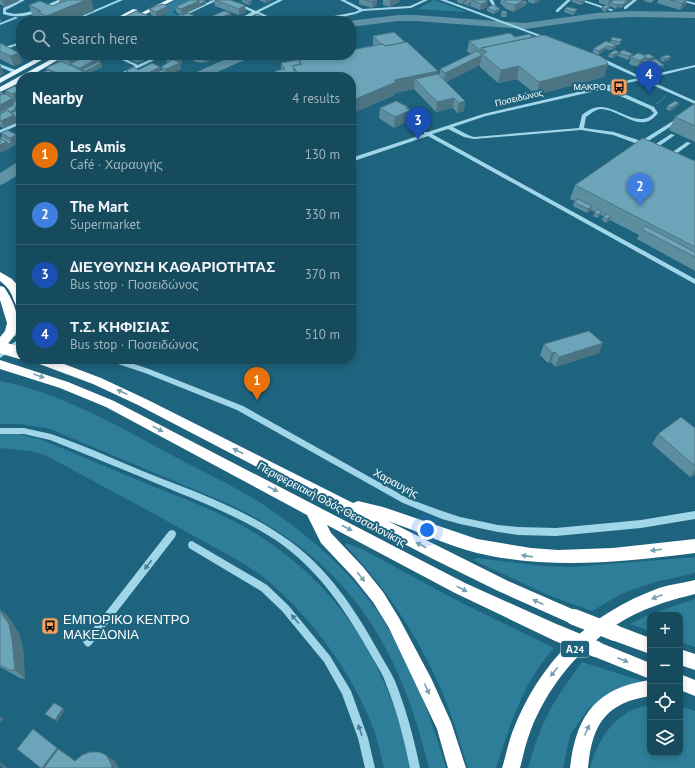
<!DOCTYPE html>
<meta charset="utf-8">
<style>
:root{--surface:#164b5e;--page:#235567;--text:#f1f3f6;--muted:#9eb3bc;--line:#356373;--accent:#d6ab8b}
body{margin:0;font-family:"PT Sans",sans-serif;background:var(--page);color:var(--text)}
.controls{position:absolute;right:12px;bottom:12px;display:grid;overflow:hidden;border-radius:8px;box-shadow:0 2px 6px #0003}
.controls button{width:36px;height:36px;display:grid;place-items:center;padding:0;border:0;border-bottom:1px solid var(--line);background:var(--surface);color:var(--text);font:20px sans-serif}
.you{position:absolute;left:427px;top:530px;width:14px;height:14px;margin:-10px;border:3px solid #fff;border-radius:50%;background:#1a73e8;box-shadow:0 0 0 6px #1a73e833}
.badge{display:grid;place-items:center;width:26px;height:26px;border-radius:50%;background:var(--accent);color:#fff;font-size:13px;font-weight:700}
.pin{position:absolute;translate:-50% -33px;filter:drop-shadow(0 1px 2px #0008)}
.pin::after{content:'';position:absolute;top:21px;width:14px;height:12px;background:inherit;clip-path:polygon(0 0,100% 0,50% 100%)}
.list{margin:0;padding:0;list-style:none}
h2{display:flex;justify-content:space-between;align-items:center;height:52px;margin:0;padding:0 16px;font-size:17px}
h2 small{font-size:13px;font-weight:400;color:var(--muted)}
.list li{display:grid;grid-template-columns:26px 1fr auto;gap:12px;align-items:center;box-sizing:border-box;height:60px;padding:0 16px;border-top:1px solid var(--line)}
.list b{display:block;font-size:15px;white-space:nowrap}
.list p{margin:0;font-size:13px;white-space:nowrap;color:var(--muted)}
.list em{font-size:13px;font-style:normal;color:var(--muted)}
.icon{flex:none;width:22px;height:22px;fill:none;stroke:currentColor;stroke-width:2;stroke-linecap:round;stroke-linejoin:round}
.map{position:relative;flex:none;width:695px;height:768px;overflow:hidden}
.search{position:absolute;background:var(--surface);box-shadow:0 2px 6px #0003;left:16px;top:16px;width:340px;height:44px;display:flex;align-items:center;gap:10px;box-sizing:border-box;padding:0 14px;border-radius:16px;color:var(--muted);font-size:15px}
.panel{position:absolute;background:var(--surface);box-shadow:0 2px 6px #0003;left:16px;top:72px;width:340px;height:292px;border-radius:16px}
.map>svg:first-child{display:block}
.green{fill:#2e7e9a}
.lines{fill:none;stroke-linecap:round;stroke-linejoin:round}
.river{fill:#5e92a4;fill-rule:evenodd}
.path{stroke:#a1d6e8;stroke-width:1;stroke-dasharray:1 2;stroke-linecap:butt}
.minor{fill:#a1d6e8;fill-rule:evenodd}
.major{fill:#e4f5fe;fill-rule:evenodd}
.highway{fill:#fff;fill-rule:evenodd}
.highway-bridge-far1{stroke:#fff;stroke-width:12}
.highway-bridge{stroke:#fff;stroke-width:16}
.wall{fill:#5d8ea0}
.shaded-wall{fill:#4c7482}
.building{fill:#6ca5ba;stroke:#4c7482}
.oneway{fill:#78a2b2}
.oneway2{fill:#3f8098}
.labels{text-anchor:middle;stroke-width:4;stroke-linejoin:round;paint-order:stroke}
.far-poi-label{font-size:9px;fill:#fff;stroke:#1e647e;text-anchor:end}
.far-street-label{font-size:9px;fill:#fff;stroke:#1e647e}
.shield{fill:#1e647e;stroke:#bcd0d8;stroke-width:1}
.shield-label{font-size:10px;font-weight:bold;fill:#fff}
.street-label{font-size:11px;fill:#fff;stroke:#1e647e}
.near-poi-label{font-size:13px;fill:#fff;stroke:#1e647e;text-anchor:start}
</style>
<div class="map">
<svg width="695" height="768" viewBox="0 0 695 768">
<rect width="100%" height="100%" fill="#1e647e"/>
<!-- green -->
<path class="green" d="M176 0H200L172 12 183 17 175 21 164 16 170 12 161 7Z
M434 0 467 12 417 9Z
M0 381C57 392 115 424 166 452 199 470 235 486 267 507 305 533 343 565 370 601 407 651 429 710 446 768H429C399 643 348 561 229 504L50 429 20 424H0Z
M0 433 18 434 39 439C75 453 110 469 145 483 181 498 220 511 253 532 326 577 370 637 398 718 404 734 407 752 411 768H384C381 756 378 742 374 730 352 673 315 621 268 581 247 563 220 551 196 537 146 509 95 482 45 455L31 451 0 448Z
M346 543 362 549 458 601 554 648C523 682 510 725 496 768H468C461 747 455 725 447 704 424 645 389 591 345 545Z
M695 557V573L655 582 623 593 592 611 548 595 473 560 477 558 543 566 571 567Z
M695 599V647L680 642V615H650V631L630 624 648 615Z
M582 662 642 681 615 690 588 709 570 735 563 768H528C534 748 540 729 550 710 559 693 571 678 582 662Z
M650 705V753H680V706L695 711V768H590C598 738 617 709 650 705Z"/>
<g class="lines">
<!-- river -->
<path class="river" d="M631 11 695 12V18L631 17 596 19 525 29 416 21H398L351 27V21H349L398 15H416L525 23 596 13Z
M235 55H251L249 58 206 77H190L192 74Z
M21 162V173L5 183 0 185V173L16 163Z"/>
<!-- path -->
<path class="path" d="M657 104 666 96"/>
<!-- minor -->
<path class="minor" d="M20 0H25L6 10V12C24 18 41 7 58 0H63C46 11 23 21 3 14V8Z
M118 0H123L74 21H69Z
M213 0H218L173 21H168Z
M226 0H231L256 11 278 0H283L259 12 278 21H273L256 14 240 21H235L252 12Z
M340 0H345L363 9 410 6 423 0H428L411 8 363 11C350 17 322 21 308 21L355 12 359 10Z
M440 0H446L551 39 548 40Z
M489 0H493L497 9H495Z
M567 0H571L558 12H556V10Z
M578 0H584L614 10 611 11Z
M633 0H637L626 9H624V7Z
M678 0H684L695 3V5Z
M15 17 18 18 0 25V23Z
M21 42V44L9 48 0 49V47L8 46Z
M111 55H117L138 65 160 55H165L119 77H113L135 66Z
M596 57H600L642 77 695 65V67L646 79 695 101V104L641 80 609 87 654 107 658 113C641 136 621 109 600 109 595 110 590 114 586 117L584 128 614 132 641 141 681 116 695 115V117L684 118 645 143 649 145 646 147 613 135 581 130 474 139 464 137 448 129 432 134 695 279V284L428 136 351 162V158L424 134V132H428L483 114 638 78 596 59ZM604 89 650 109 654 113C639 130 617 106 600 107 593 107 587 111 582 115L579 128 474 137 468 135 453 127 486 116Z
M0 64 18 71V72L14 73 0 67Z
M21 121V124L0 133V130Z
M671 134 675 135 655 149H651V147Z
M687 142 691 143 672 157H668V155Z
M19 327H21V332L10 339H6L5 337 6 335Z
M19 339H21V344L0 358V352Z
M108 359H119L149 369 243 406 409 499 442 511 460 517 498 525 518 527 556 528 641 520 695 511V519L641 528 556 536 518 535 498 532 460 524 442 519 403 503 237 410 145 373 109 361Z
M0 428H24L51 434C86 446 120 462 155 476 202 494 250 512 291 542 328 569 355 609 377 649 383 660 390 670 395 681 406 709 414 738 420 768H410C404 739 397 711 386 684 383 674 377 666 372 657 349 616 322 574 284 546 248 520 206 504 165 487 127 471 88 455 50 440L24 434H0Z
M172 530 175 531 176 534 175 537 91 645 88 647 85 645 83 642 85 639 169 531Z
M192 541 267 585 288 605 330 656 351 691 368 738 375 768H365L358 738 342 694 324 662 282 611 261 591 189 548 188 545 189 542Z"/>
<!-- major -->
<path class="major" d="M167 0H174L132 21H125Z
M133 9 138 10 118 21H111Z
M43 55H51L0 83V78Z
M59 55H66L29 77H21V82L0 92V87Z"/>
<!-- highway -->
<path class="highway" d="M0 272 12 279 21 289V308L17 307C11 295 12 290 0 281Z
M0 286 4 287C15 303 24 324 11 340 8 344 5 346 0 344V337L5 331 7 323 0 300Z
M32 359H51L101 378 146 399 353 503 358 501 383 507 477 539 531 548 558 550 613 548 695 539V553C622 562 549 570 477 553 446 545 417 531 388 521L508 581 579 612 582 617 579 622 574 625 498 591 433 559 138 405 93 384 34 362Z
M0 360 68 382 114 401 465 583 563 627 565 633 563 639 557 641 551 639 455 593 327 525 331 533 363 567 383 592 399 618 431 678 451 722 466 768H448L437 729 389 628 373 602 353 577 321 543 307 515 106 407 60 388 0 369Z
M695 580V594C664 602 643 608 616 625L650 638V654L609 639 607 633 608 630 594 642 596 641 650 663V679L590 655 588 649 589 646C563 669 541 701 529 735 525 746 523 757 520 768H502C506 756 508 744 512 733 539 662 588 614 659 588 671 584 683 583 695 580Z
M680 649 695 654V670L680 665Z
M680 674 695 680V696L680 690Z
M650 680V696C605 703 592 725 588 768H570C576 715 596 688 650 680Z"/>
<!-- highway-bridge-far1 -->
<path class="highway-bridge-far1" d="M0 347 20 353"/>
<!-- highway-bridge -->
<path class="highway-bridge" d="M574 617 615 633
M557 633 596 649"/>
</g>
<!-- wall -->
<path class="wall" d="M0 0H19V1L5 7 0 4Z
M59 0H91L94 11 69 21H41L33 18 29 5 52 6 60 3Z
M208 0H230L246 12 239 15 215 6 214 0 212 1Z
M242 0H252V3L249 5 242 2Z
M259 0H272L266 3Z
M359 0H377L376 6 372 8 359 4Z
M383 0H400V1L390 7 383 5Z
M457 0H486L487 7 480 10 470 6 471 5 468 6 464 4V3L462 4 457 2Z
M501 0H521L527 2 526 5 523 7 522 6V7L514 12 506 9 500 3Z
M528 0H540V1L534 4 528 2Z
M572 0H585L584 3 581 5 572 2Z
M599 0H631L621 8 619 7 616 9 610 6 609 9 605 12 602 10V7L606 5 599 3Z
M644 0H654L651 3 644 1Z
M658 0H687L685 6 680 10 657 3Z
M206 4 187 13 195 21H176L175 19 182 15 177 13 175 7Z
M487 8H500L499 11 494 14 487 11Z
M149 9 170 12 157 18 151 15Z
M565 9H577L576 12 573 15 564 12Z
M501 11 507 14 506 17H501Z
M212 16 231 19 228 21H213Z
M373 36 439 76 440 69 471 54 467 51 469 41 515 37H533L608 64 604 77 536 95 517 79 498 83 480 67V65L446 82 465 101 464 111 457 113 453 108 436 112 414 89 395 93V95L353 113H351V77H276L275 71 281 69V63L301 60 373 46Z
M611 40 621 42 619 45H616L615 48 611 50 606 49 598 55 593 53V49L610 43Z
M0 43 23 62 14 66 0 59Z
M619 52 618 55 612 58 608 57 609 54Z
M619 53 633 54 628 60 618 56Z
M56 55H107V57L100 60 102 67 87 74 88 77H41L40 74 48 71 46 68 58 62Z
M121 55H146L147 59 138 63Z
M189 55H208L209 61 204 63 196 62 191 59V56Z
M644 55 654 57 653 60 664 65 663 68 656 70 655 69V71L645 74 639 70 640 65 638 67 629 64 631 57Z
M181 56 182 63 180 64 181 69 164 77H117H127L126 71 138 70 161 71 162 70 161 67 167 63 166 57Z
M661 57H671L669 60 663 62 660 60Z
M21 89V99L16 101 14 100 15 101 21 104V120L4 128 0 126V92L6 95 5 91Z
M679 103 678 106 670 111 666 109 667 106Z
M695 104V142L669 130 675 117Z
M380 108H408L411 110 410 120 394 128 379 118Z
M0 132 18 137 21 136V142H20L9 148V149Z
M695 161V271L637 239 639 235 610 220 606 223 602 220 603 216 601 215 597 218 593 216 595 212 591 210 587 213 573 206 574 202 575 201 570 199 575 185Z
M544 344 599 353 555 367 551 362 548 363 540 355Z
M695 428V475L690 477 652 444 658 434Z
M0 609 6 614 19 633 23 648 25 679 20 678 0 667Z"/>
<!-- shaded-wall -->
<path class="shaded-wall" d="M2 0H19V1L5 7Z
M86 0H91L94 11 69 21H48L46 16Z
M252 0V3L249 5 248 2Z
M265 0H272L266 3Z
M376 0H377L376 6 372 8V2Z
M391 0H400V1L390 7V1Z
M464 0H470L465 1 464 3 462 4 463 1Z
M537 0H540V1L534 4V1Z
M585 0 584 3 581 5 582 2Z
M609 0H615L610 3 609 5 608 6Z
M628 0H631L621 8 622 5Z
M686 0 685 6 680 10 682 3Z
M199 1H206V4L182 15 181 9Z
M488 1 487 7 480 10 481 4Z
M523 1 522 7 514 12 515 5Z
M471 2V5L468 6V3Z
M527 2 526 5 523 7V4Z
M620 4 619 7 616 9 617 5Z
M245 5 246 12 239 15V9Z
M168 6 170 12 157 18 156 12Z
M610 6 609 9 605 12 606 9Z
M500 8 499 11 494 14 495 11Z
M577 9 576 12 573 15 574 12Z
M231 13V19L228 21H219L218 19Z
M194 15 195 21H182Z
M0 17 2 22H0Z
M616 45 615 48 611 50 612 47Z
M607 46 606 49 598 55 599 51Z
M481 51 480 56 482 55 480 65 444 83 445 73 480 56Z
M619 52 618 55 612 58 613 55Z
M19 53 23 62 14 66 10 56Z
M633 54 632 57 628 60 629 56Z
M80 55H90L70 64 72 70 69 60Z
M95 55H107V57L100 60 102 67 87 74 88 77H83L82 75 86 73 85 71 82 70 83 73 81 74 79 68Z
M140 55H146L147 59 138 63 137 56Z
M206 55H208L209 61 204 63 203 57Z
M181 56 182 63 180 64 181 69 167 76 166 69 174 60Z
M646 56 644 63 642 61 640 65 638 67 640 61Z
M654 57 653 60 645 62 646 59Z
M671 57 669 60 663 62 664 59Z
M0 64 4 74 0 76Z
M608 64 604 77 536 95 539 82Z
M657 64 655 71 645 74 647 67Z
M664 65 663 68 656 70 658 67Z
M519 66 517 79 498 83 501 70Z
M160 67 161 74 155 77H148L150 72Z
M438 71 437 84 415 79 414 89 395 93V95L353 113V100L394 80Z
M166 72 167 76 164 77H156Z
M21 90V99L16 101 13 94Z
M13 98 16 105 12 103 13 106 0 115V105Z
M454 98 453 108 436 112 437 102Z
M465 101 464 111 457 113 459 103Z
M679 103 678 106 670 111 671 108Z
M408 107V112L411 110 410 120 394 128 395 117Z
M16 109 17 112 0 117Z
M14 115H21V120L4 128 1 121Z
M17 135 20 142 13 145 10 138Z
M7 142H12L13 145 9 148V149L0 153V145Z
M592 206 591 210 587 213 588 209Z
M602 212 601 215 597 218 598 215Z
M611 216 610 220 606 223 607 219Z
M603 343 599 353 555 367 559 357Z
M555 352 551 362 548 363 552 353Z
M695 470V475L690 477Z
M0 609 6 614 19 633 23 648 25 679 15 670 0 611Z
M63 708 65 710 57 722 55 720Z
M0 716 4 719 0 723Z
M33 729 62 751 84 767 75 761 49 768H42Z
M106 755 115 761 119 768H112Z
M0 762 8 768H3L0 765Z"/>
<!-- building -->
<path class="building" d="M68 0H86L46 16 38 12 41 11 29 5 40 1 52 6Z
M190 0H197L199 1 181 9 175 7Z
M197 0H203L206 1 199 4V1Z
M215 0H230L245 5 239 9Z
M245 0H252L248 2Z
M365 0H376L372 2Z
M468 0H471V2L468 3 465 1Z
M472 0H486L488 1 481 4Z
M504 0H521L523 1 515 5 507 3Z
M521 0 527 2 523 4 522 3 523 1Z
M575 0H585L582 2Z
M614 0H628L622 5 620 4 617 5 610 3Z
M670 0H686L682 3Z
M162 4 168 6 156 12 149 9Z
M492 5 500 8 495 11 487 8Z
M606 5 610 6 606 9 602 7Z
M567 7 577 9 574 12 565 9Z
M136 11 160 20 158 21H141L137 20 134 21H116Z
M224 11 231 13 218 19 212 16Z
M501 11H506L507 14H502Z
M187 13 194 15 182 21 175 19Z
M258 14 271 21H241Z
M394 32 405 42 385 46 383 44H381L373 36Z
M510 33 515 37 529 34 533 37 481 48V51L469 41Z
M544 35 600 56 605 59 608 64 539 82 519 66 501 70 482 54 487 52 481 48Z
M612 37 622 39 620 42 611 40Z
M606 41 616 45 612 47 607 46 599 51 593 49Z
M407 42 438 71 394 80 396 82 353 100H351V77H301L292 66 302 64 299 60 326 55H351V50L383 44 385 46Z
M0 43 19 53 10 56 0 51Z
M615 50 619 52 613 55 609 54Z
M623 50 633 54 629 56 619 53Z
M477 51 482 55 445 73 440 69Z
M638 53 646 56 640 61 631 57Z
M649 54 654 57 646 59V56L644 55Z
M57 55H80L69 60Z
M88 55H95L94 56 99 58 79 68 70 64Z
M171 55H177L181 56 174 60 180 63 166 69 161 67 172 60 166 57Z
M194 55H206L203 57Z
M668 55 671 57 664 59 661 57Z
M301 59V60H299L300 64 292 66 295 69H293L299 77H280L275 71 285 69 281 63Z
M645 59 648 61 644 62 642 61Z
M656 59 664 65 658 67 657 66V64L651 61H649Z
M61 61 86 73 82 75 85 77H66L46 68Z
M651 61 657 64 647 67 641 63Z
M98 62 101 63 85 71 82 70Z
M152 63 160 67 150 72 154 74 148 77H136L126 71 134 67 138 70Z
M48 70 61 76 59 77H46L40 74Z
M162 70 166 72 155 77 154 74Z
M123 74 128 77H117Z
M438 74 465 101 459 103 454 98 437 102 415 79Z
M14 86 21 89V90L13 94 5 91Z
M0 92H1L4 93 0 95 5 94 13 98 0 105Z
M15 101 21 104V106L15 107 16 109 10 112 7 110 0 114V112L10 107 14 104 12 103Z
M396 101 408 107 406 108 411 110 395 117 380 108Z
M675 101 679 103 671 108 667 106Z
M694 104H695V126L675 117Z
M21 106V110L15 107Z
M7 110 14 115 1 121 0 120V114Z
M17 110 21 113V115L16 118 14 115 11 113Z
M7 130 17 135 10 138 1 133Z
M2 136 12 142 8 144 7 142 0 138Z
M21 136V138L19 139H18V137Z
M0 138 7 142 0 145Z
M643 138 695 161V247L575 185Z
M578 199 592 206 588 209 574 202Z
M598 209 602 212 598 215 594 212Z
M607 214 611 216 607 219 603 217Z
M645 226 695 252V257L641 229Z
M589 331 603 343 559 357 555 352 552 353 544 344Z
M681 417 695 428V466L658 434Z
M0 611 9 624 12 639 15 670H9L0 665Z
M54 703 63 708 55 720 45 714Z
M33 729 57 748 42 768H41L17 749Z
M58 749 75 761 82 755 90 752H99L106 755 111 763 112 768H44Z"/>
<!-- one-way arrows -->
<defs><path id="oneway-solid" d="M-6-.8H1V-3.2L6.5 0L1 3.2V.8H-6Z"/></defs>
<g class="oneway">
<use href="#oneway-solid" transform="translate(39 376) rotate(19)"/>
<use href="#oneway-solid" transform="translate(122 392) rotate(-155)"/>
<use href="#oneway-solid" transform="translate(158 429) rotate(28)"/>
<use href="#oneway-solid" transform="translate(238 451) rotate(-153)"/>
<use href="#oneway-solid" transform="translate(273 489) rotate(28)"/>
<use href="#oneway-solid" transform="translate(347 528) rotate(28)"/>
<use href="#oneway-solid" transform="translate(421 545) rotate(-153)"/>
<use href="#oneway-solid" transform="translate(656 550) rotate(173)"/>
<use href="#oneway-solid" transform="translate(527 556) rotate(-172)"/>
<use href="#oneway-solid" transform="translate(361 577) rotate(51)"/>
<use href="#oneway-solid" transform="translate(462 589) rotate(27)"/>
<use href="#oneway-solid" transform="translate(657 597) rotate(159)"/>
<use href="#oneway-solid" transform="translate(538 602) rotate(-156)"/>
<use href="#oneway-solid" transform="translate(623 660) rotate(23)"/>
<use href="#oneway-solid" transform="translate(554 672) rotate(129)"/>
<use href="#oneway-solid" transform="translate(427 689) rotate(66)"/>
<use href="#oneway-solid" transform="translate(587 730) rotate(-66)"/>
</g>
<g class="oneway2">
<use href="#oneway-solid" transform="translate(148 565) rotate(128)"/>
<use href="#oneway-solid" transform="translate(295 619) rotate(-131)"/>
<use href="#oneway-solid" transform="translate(360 730) rotate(-109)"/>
</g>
<!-- icons -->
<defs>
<symbol id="bus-square" viewBox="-11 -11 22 22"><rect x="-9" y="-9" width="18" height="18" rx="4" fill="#f79f61" stroke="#1e647e"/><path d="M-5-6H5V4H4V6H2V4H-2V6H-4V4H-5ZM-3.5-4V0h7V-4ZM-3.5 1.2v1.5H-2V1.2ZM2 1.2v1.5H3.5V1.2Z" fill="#111"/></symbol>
</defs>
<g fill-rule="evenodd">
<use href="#bus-square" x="609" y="77" width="20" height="20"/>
<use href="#bus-square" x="40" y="616" width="20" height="20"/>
</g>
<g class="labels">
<!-- far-poi labels -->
<g class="far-poi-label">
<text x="606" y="90">ΜΑΚΡΟ</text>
</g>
<!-- far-street labels -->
<g class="far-street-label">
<text transform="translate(519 98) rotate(-13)" y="3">Ποσειδώνος</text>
</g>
<!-- shield labels -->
<rect class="shield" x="561" y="641" width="28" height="16" rx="3"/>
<g class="shield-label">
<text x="575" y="653">Α24</text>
</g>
<!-- street labels -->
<g class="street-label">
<text transform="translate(396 483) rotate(28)" y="4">Χαραυγής</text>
<text transform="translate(332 504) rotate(28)" y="4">Περιφερειακή Οδός Θεσσαλονίκης</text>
</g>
<!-- near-poi labels -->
<g class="near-poi-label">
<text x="63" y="624">ΕΜΠΟΡΙΚΟ ΚΕΝΤΡΟ<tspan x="63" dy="15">ΜΑΚΕΔΟΝΙΑ</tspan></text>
</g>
</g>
</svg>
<div class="controls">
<button>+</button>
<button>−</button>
<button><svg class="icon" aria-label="locate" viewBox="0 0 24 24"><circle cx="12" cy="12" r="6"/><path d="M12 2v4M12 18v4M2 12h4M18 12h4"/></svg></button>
<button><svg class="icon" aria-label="layers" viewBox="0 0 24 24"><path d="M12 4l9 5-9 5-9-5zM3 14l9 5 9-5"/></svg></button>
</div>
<div class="you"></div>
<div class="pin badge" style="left:257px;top:400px;background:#e8710a">1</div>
<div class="pin badge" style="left:640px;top:206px;background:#3f7fe0">2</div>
<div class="pin badge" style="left:418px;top:140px;background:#1a4fb4">3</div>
<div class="pin badge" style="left:649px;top:94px;background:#1a4fb4">4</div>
<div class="search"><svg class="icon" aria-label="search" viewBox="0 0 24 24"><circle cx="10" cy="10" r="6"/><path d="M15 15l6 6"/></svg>Search here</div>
<section class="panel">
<h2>Nearby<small>4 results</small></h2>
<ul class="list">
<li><span class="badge" style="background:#e8710a">1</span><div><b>Les Amis</b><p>Café · Χαραυγής</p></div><em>130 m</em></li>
<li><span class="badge" style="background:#3f7fe0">2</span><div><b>The Mart</b><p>Supermarket</p></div><em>330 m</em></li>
<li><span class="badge" style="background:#1a4fb4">3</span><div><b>ΔΙΕΥΘΥΝΣΗ ΚΑΘΑΡΙΟΤΗΤΑΣ</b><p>Bus stop · Ποσειδώνος</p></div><em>370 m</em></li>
<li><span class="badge" style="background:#1a4fb4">4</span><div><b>Τ.Σ. ΚΗΦΙΣΙΑΣ</b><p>Bus stop · Ποσειδώνος</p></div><em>510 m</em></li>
</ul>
</section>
</div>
